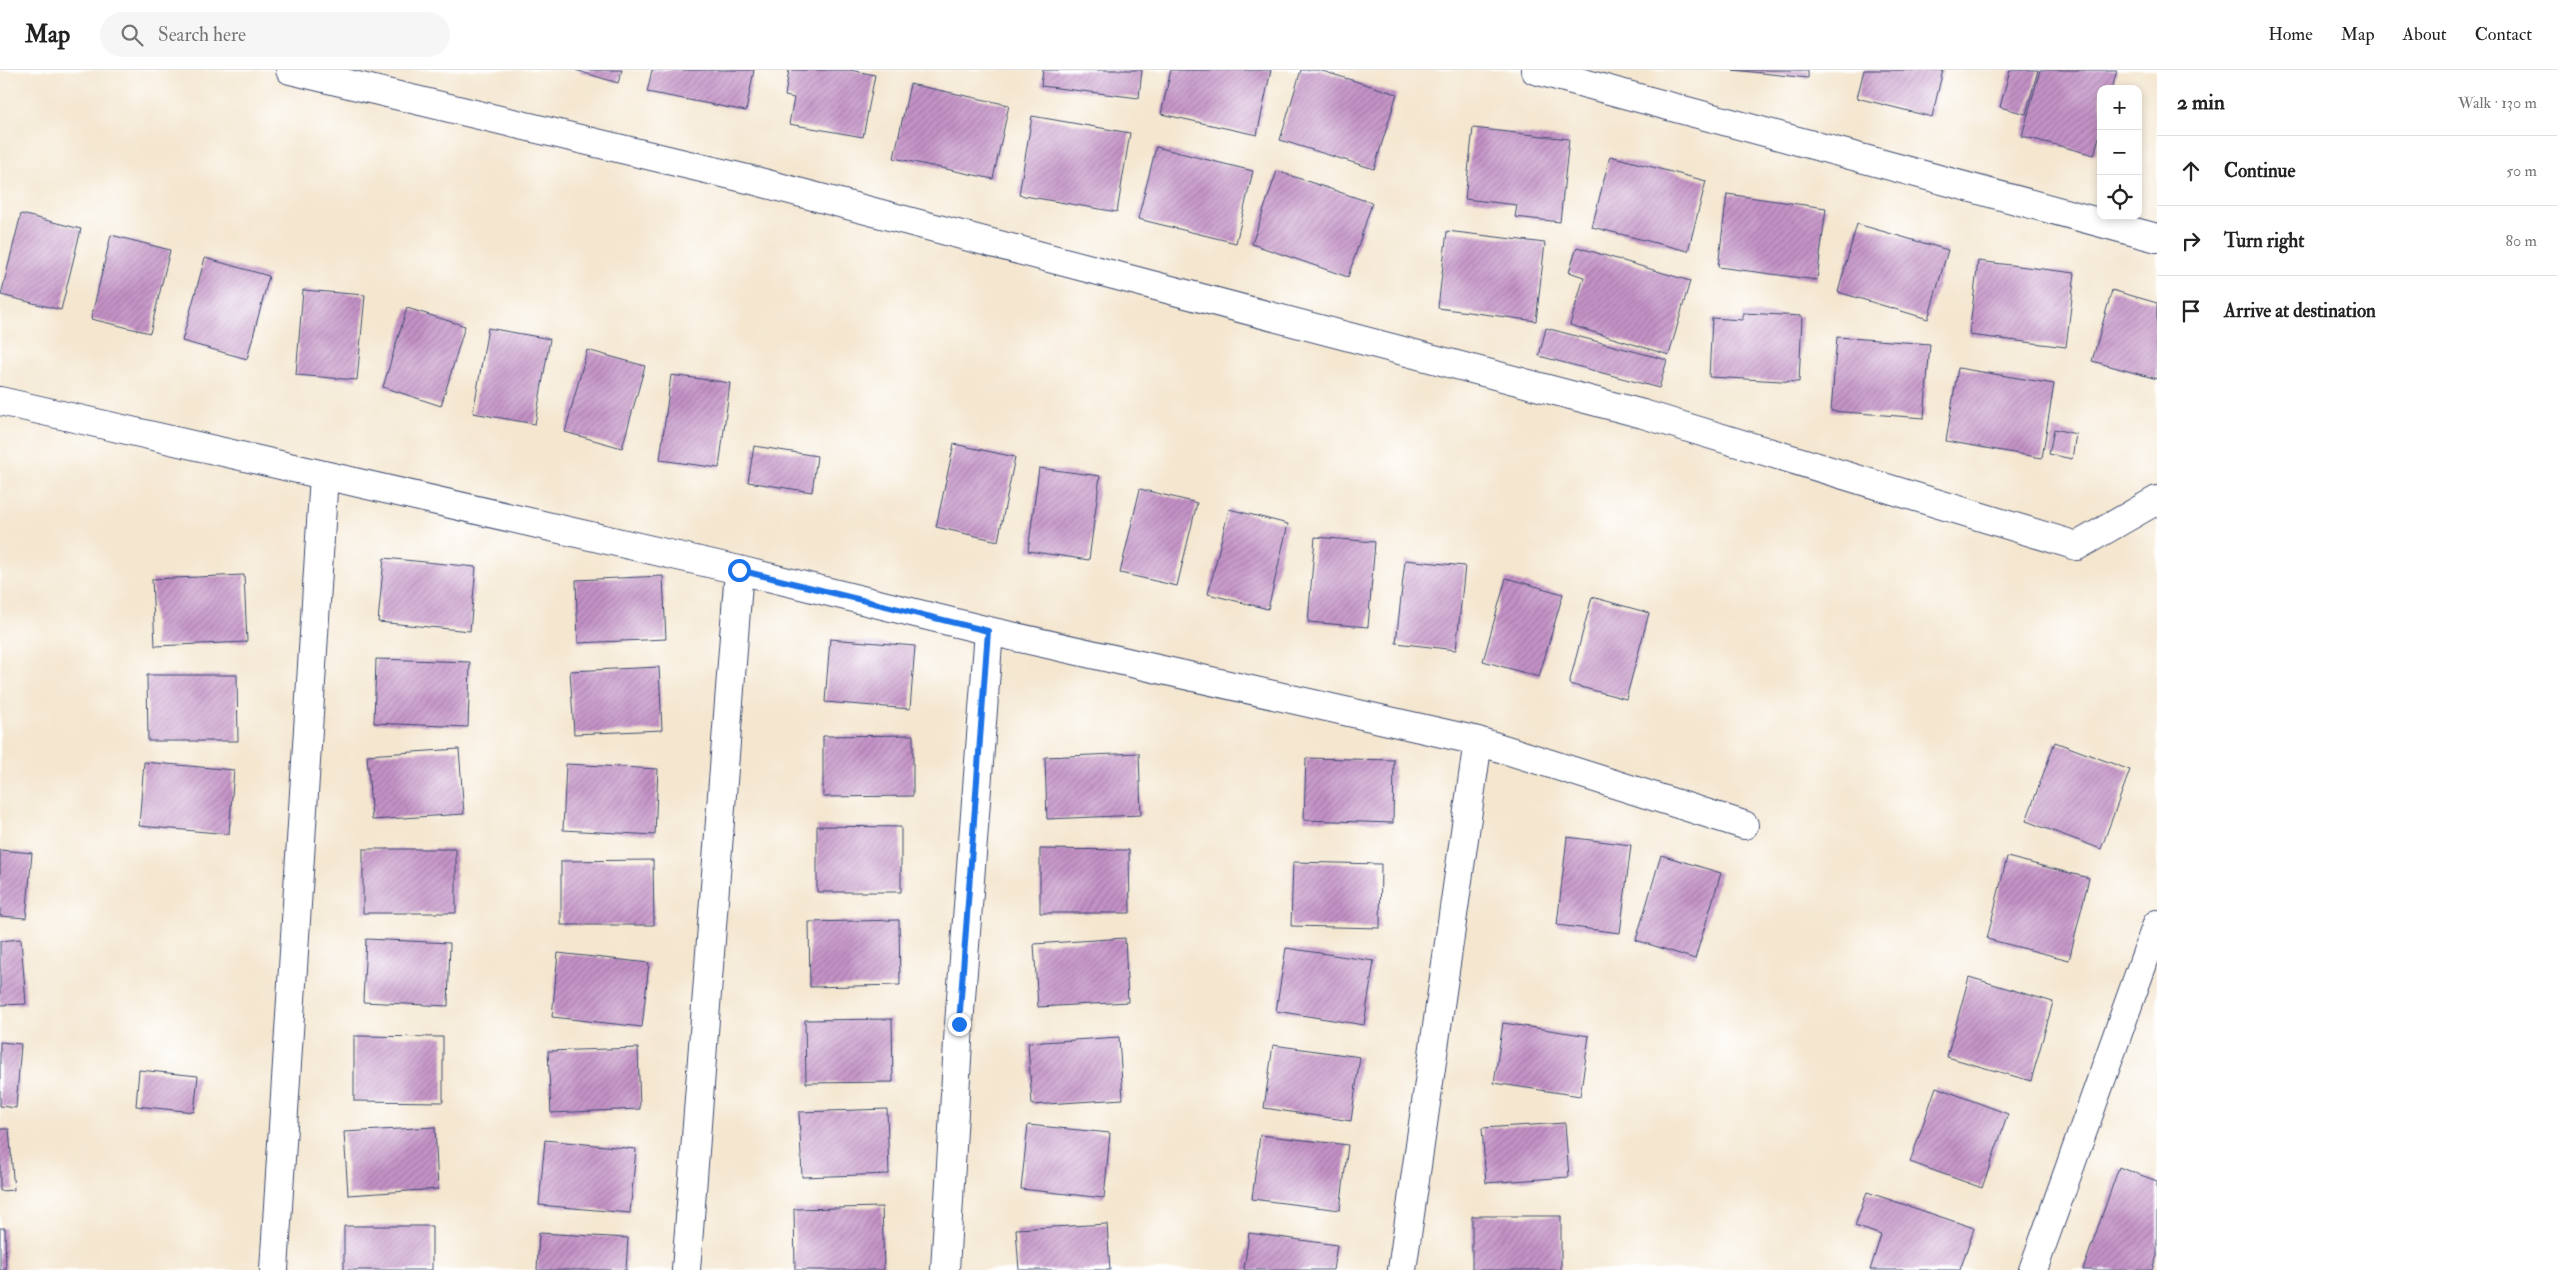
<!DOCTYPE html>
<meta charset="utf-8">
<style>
:root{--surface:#fff;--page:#f6f6f6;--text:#222;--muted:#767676;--line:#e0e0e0}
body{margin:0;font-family:"IM FELL Double Pica",serif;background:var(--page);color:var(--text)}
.controls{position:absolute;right:15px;top:15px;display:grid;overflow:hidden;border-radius:10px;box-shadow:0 2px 8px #0003}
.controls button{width:45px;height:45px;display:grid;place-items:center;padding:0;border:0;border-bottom:1px solid var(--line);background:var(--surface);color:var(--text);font:25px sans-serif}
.stop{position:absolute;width:15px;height:15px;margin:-11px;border:4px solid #1a73e8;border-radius:50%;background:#fff}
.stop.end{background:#1a73e8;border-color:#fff;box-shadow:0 1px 5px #0008}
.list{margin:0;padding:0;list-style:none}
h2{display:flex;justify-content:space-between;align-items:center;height:65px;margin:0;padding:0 20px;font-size:21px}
h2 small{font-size:16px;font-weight:400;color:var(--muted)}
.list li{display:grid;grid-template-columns:32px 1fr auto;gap:15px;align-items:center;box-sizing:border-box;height:70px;padding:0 20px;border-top:1px solid var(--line)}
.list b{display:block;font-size:19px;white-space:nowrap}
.list em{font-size:16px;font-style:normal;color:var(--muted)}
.icon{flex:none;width:28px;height:28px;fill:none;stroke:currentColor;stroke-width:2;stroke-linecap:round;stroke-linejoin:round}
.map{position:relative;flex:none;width:2157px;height:1200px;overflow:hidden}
header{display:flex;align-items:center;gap:30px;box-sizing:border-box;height:70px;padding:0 25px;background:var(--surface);border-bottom:1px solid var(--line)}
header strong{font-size:24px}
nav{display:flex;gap:28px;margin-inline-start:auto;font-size:18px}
.search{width:350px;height:45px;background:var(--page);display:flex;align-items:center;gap:12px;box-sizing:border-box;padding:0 18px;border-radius:28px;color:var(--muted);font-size:19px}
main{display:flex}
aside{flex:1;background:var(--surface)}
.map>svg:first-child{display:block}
.building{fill:url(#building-hatch)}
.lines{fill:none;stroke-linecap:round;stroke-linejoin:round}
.street-casing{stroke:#3c4a6f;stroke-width:30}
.street{stroke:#fff;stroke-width:28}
.route{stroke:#1a73e8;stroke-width:6}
</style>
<header>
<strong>Map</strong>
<div class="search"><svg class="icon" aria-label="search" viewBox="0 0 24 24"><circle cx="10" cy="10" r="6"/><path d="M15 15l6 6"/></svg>Search here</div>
<nav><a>Home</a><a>Map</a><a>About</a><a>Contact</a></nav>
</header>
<main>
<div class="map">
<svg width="2157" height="1200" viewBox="0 0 2157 1200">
<defs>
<pattern id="building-hatch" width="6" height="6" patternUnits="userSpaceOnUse" patternTransform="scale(1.25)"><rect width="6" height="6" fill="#c492c6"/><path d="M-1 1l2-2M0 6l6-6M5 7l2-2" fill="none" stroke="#9e78a4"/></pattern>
</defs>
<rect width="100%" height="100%" fill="#fff"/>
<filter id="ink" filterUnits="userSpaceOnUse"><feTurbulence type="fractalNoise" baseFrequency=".02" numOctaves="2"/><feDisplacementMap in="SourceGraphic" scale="10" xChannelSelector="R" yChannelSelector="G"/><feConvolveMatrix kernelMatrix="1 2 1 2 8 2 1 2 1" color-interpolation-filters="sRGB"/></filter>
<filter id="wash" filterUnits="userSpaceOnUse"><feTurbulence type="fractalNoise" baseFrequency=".0096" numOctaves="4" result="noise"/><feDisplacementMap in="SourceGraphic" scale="20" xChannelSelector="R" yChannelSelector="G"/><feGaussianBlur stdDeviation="1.12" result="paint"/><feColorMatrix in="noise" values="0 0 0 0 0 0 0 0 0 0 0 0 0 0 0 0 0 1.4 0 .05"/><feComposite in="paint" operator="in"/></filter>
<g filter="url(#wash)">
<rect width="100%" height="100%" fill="#f4e6cf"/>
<g id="blocks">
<!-- building -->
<path class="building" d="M575 0H622L618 13Z
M652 0H754L746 41 647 22Z
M789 0H850L875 5 863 67 789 54 794 28 785 26Z
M1043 0H1142L1139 28 1041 16Z
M1171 0H1271L1257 65 1161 44Z
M1301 0H1319L1397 24 1374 99 1280 70Z
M1733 0H1808V8Z
M1864 0H1943L1932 47 1857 28Z
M2010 0H2038L2026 44 2000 37Z
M2040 0H2117L2112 19H2101V60L2094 85 2022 66Z
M910 14 1009 35 993 109 894 88Z
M1032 46 1130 63 1117 142 1019 125Z
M1473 58 1569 69 1560 152 1515 147 1517 135 1465 129Z
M1156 77 1253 101 1236 173 1138 149Z
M1610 86 1706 111 1688 181 1592 157Z
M1277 101 1372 133 1348 207 1252 174Z
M1727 124 1826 138 1817 210 1718 197Z
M21 144 81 159 61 240 1 225Z
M1857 154 1948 180 1928 249 1838 222Z
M1447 161 1545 173 1536 251 1438 238Z
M111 165 170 180 150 263 91 249Z
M1577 177 1690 211 1669 285 1570 255 1584 207 1569 202Z
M205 188 269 206 247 289 182 271Z
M1978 191 2075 203 2066 277 1969 265Z
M303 220 365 225 357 310 296 305Z
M2112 220 2157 233V309L2092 291Z
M407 238 465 256 441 336 383 317Z
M1743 243 1802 246 1799 312 1709 307 1712 248 1743 250Z
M488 258 550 269 535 354 473 343Z
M1546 258 1667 290 1659 318 1539 286Z
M1837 267 1930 274 1924 348 1831 341Z
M587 280 645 296 622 378 565 362Z
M1958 298 2054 314 2042 388 1946 371Z
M671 305 730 313 719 398 660 390Z
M2054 359 2076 364 2072 389 2049 384Z
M954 374 1015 387 998 471 936 457Z
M754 376 817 386 812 422 748 412Z
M1039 398 1100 406 1089 490 1028 481Z
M1140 419 1197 433 1177 516 1120 503Z
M1229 439 1288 454 1268 539 1208 524Z
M1315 467 1375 472 1368 557 1308 552Z
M384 488 476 497 470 561 378 552Z
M1405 490 1465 496 1456 580 1396 573Z
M244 505 247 572 155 576 152 509Z
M663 506 666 569 578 573 576 510Z
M1506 508 1563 524 1539 607 1483 591Z
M1592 527 1649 543 1626 629 1569 614Z
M830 569 915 576 910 639 825 632Z
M376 589 470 592 468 657 374 653Z
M659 597 662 660 574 664 570 601Z
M147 605H237L238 671H148Z
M913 665V726L823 727V666Z
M2055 672 2130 700 2101 779 2026 751Z
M459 679 464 744 372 750 367 685Z
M1139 683 1141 745 1047 749 1045 687Z
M1306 688 1394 690 1393 753 1304 750Z
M144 692 234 700 229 764 139 756Z
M566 694 658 699 655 765 563 760Z
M817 756 901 757V822H817Z
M1567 767 1631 775 1620 863 1557 855Z
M363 779H456V843H363Z
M1040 779 1129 780 1130 843H1040Z
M0 780 32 783 26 848 0 846Z
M1661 785 1721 803 1695 889 1636 870Z
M2007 787 2089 808 2069 890 1987 869Z
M653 790 654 855H561V791Z
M1293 792 1381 794 1380 858 1291 856Z
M899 850 900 915 810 917 809 852Z
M1125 868 1128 932 1038 937 1034 874Z
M21 869 26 934 0 935V871Z
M366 869 450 873 448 936 363 932Z
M1286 878 1374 891 1364 955 1276 941Z
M558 883 649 893 642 957 552 947Z
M1969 907 2053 932 2031 1011 1947 987Z
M892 949 893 1012 806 1013 805 950Z
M1503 953 1589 966 1580 1026 1494 1013Z
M354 966 443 967V1032L354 1031Z
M1119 967 1123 1029 1032 1035 1028 973Z
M0 972 21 974 16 1038 0 1036Z
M1273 975 1360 987 1351 1051 1264 1038Z
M638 978 640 1039 551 1043 548 981Z
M139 1000 198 1006 194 1042 136 1036Z
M1936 1017 2008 1044 1982 1118 1910 1092Z
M887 1039 889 1104 802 1107 799 1042Z
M1565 1053 1569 1107 1486 1113 1482 1058Z
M1028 1055 1110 1063 1104 1128 1021 1119Z
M435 1057 438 1119 348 1125 344 1062Z
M0 1059H9L14 1120 0 1121Z
M1260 1065 1348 1075 1340 1140 1252 1129Z
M545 1070 636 1079 630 1143 539 1135Z
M2119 1097 2157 1111V1186L2152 1200H2083Z
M1867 1122 1974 1158 1960 1200H1870L1881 1165 1855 1156Z
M882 1137 884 1200H795L794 1139Z
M1472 1146H1561V1200H1472Z
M1107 1154 1110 1200H1019L1016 1159Z
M344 1156H432V1200H344Z
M0 1158H5L6 1200H0Z
M539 1163 628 1168 626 1200H537Z
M1249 1163 1337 1175 1333 1200H1244Z"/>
</g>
</g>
<g filter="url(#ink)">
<use href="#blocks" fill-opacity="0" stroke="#3c4a6f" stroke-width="1"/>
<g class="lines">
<defs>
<path id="street" d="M290 0 756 111 1643 344 2077 476 2157 430
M1535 0 2157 168
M0 331 739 500 989 561 1478 671 1744 755
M274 1200 324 405
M686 1200 739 500
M945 1200 959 954 989 561
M1402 1200 1478 671
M2033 1200 2157 854"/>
</defs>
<!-- street casing -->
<use href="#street" class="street-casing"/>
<!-- street -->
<use href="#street" class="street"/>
</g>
</g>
<g class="lines" filter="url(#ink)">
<!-- route -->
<path class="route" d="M739 500 988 561 959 954"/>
</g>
</svg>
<div class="controls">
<button>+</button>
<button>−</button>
<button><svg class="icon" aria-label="locate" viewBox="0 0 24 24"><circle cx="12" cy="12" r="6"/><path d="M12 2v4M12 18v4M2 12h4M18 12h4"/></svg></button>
</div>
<div class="stop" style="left:739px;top:500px"></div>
<div class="stop end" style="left:959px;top:954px"></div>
</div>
<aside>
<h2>2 min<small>Walk · 130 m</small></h2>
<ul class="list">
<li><svg class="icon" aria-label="ahead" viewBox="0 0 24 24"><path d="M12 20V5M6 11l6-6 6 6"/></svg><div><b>Continue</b></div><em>50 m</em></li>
<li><svg class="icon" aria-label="right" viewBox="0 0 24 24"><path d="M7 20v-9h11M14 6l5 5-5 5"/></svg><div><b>Turn right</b></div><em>80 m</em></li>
<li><svg class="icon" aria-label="arrive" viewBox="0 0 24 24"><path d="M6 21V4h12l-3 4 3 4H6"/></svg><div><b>Arrive at destination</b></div></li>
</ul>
</aside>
</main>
